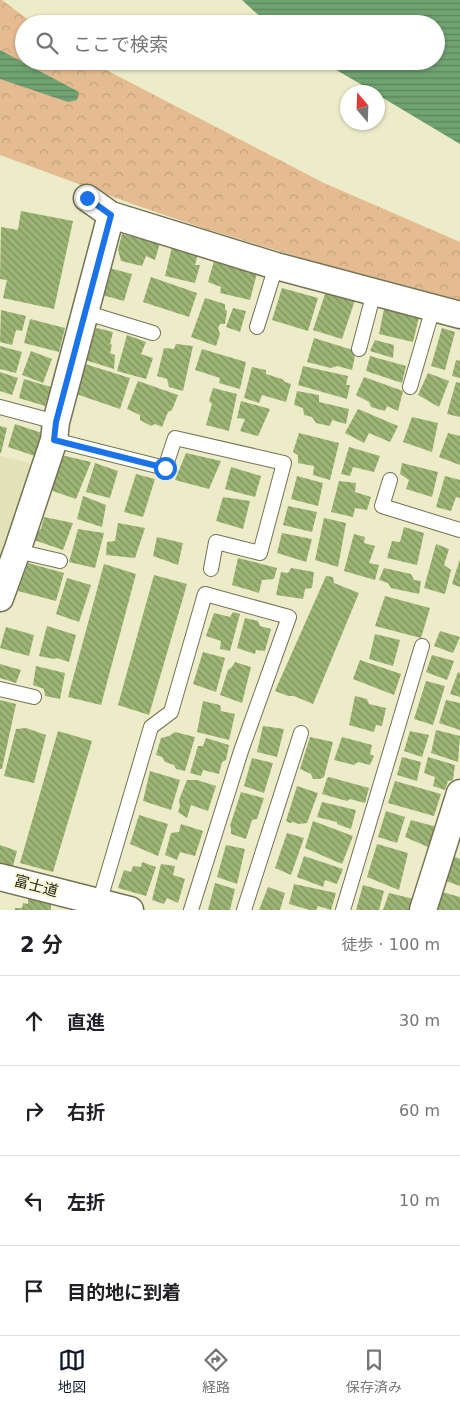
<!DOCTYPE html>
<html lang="ja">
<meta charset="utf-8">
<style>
:root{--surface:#fff;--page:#f6f6f6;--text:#202124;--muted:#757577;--line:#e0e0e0;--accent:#111827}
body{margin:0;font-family:"DejaVu Sans","Noto Sans JP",sans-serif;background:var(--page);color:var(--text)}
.compass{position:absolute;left:340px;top:85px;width:45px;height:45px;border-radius:50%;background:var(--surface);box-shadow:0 1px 4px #0004;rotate:341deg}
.stop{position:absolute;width:15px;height:15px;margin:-11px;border:4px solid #1a73e8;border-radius:50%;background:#fff}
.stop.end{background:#1a73e8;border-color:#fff;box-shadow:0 1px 5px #0008}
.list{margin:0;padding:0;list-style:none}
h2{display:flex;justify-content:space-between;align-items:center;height:65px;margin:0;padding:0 20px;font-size:21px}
h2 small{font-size:16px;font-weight:400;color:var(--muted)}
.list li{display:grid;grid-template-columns:32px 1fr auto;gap:15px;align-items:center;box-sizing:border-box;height:90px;padding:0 20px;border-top:1px solid var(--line)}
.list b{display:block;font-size:19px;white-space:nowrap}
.list em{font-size:16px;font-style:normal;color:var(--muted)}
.icon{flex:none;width:28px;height:28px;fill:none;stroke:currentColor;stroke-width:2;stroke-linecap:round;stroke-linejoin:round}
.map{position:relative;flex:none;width:460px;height:910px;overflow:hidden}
.search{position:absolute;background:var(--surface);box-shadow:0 1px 4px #0004;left:15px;right:15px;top:15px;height:55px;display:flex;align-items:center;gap:12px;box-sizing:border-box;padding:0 18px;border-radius:28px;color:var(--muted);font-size:19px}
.sheet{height:425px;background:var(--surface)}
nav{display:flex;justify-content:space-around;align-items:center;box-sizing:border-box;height:70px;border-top:1px solid var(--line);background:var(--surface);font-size:14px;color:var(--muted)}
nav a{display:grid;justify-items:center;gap:2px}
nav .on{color:var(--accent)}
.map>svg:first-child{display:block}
.built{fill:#e2e1b7}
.park{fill:url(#park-crowns)}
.water{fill:url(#water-rules)}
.building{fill:url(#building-back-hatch)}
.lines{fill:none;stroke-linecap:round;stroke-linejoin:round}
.service-casing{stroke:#747355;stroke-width:16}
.minor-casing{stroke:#747355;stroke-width:29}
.service{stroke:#fff;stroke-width:14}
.minor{stroke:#fff;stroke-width:26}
.route{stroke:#1a73e8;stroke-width:6}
.labels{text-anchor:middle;stroke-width:4;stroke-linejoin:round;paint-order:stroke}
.street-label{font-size:15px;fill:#29291c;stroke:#faf9d6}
</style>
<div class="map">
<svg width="460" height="910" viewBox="0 0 460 910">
<defs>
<pattern id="park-crowns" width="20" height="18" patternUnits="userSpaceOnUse" patternTransform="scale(1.25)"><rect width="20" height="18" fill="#e5bc91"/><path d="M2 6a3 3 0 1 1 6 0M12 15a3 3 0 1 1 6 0" fill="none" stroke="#c4a27c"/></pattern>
<pattern id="water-rules" width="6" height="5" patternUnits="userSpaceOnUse" patternTransform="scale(1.25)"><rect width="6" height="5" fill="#70a371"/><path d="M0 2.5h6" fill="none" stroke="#5c855c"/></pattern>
<pattern id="building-back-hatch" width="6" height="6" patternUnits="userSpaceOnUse" patternTransform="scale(1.25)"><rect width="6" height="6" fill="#9cb474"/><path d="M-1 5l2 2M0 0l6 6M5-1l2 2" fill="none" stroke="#7f925e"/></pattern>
</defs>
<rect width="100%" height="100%" fill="#ececc9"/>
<!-- built -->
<path class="built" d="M0 456 34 464 0 564Z"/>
<!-- park -->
<path class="park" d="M0 0H2L34 24H24V61H89L324 183 460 242V306L203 228 138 206 0 155Z"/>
<!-- water -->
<path class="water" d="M242 0H460V144L378 95V92H374L321 61H436V24H268Z
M0 50 79 92 77 100 68 102 0 79Z"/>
<!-- building -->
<path class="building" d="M21 211 73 221 54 309 3 298 7 280 0 279 1 227 18 230Z
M122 234 160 243 155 260 146 256 142 266 121 261 118 250Z
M172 247 198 254 195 265H200L195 283 165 276Z
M214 261 257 273 250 300 220 293 221 287 208 282Z
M109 268 132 274 124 301 102 295Z
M151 277 197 293 189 317 143 302Z
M282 288 318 298 308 331 272 320Z
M326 291 355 300 342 339 313 330Z
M205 298 225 304V309L227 311 225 324H220L218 328 220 334 216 346 191 337Z
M233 308 246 311 240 332 226 327Z
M384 309 419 317 413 342 379 334Z
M1 310 26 316 22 331 16 330 12 345 0 342Z
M30 319 65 328 59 352 24 343Z
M97 328 113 332 110 344 112 345 110 353 115 355 114 369 85 360 92 333Z
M442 328 455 332 445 370 431 366Z
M127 335 146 342 141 354 153 358 146 379 117 371Z
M314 338 356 351 352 370 337 366 331 368 307 362Z
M375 340 394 345 393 358 370 351Z
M176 344 193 346 183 391 169 387 167 379 157 376 164 348 174 349Z
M0 346 22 352 16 373 0 369Z
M202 349 246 362 240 389 219 383 220 378 195 370Z
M31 351 52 359 43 383 22 375Z
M370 356 406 366 402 383 366 371Z
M456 360 460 361V378L452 376Z
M85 364 130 378 120 409 76 394Z
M303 366 348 376 346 385H350L347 399 298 385Z
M252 367 266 370V374L282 379 285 382 291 384 286 402 262 395 259 403 244 398Z
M0 372 18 378 12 395 0 391Z
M428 373 449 381 439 407 418 395Z
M364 377 403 391 398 411 387 406 385 411 371 407 369 402 356 395Z
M24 379 51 387 45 406 19 398Z
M138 381 178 395 172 410 168 412 162 427 155 424 151 426 140 420V415L127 409Z
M456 382 460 383V417L447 414Z
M213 388 237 394 229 431 206 425 212 404 209 401Z
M297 391 319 395V402L349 409 346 424 332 420 330 426 316 423 312 417 304 415 303 408 294 405Z
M241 401 270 409 258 436 240 431 245 419 237 418Z
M358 409 398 426 390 442 369 433 364 443 345 433Z
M412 417 438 423 432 452 403 442Z
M15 424 42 433 35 456 8 447Z
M0 426 7 428 1 453H0Z
M299 433 339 443 330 480 313 475 314 466 298 463V455L293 452Z
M448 433 460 436V465L439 457Z
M349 447 380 456 374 472 353 467 350 476 341 474Z
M186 453 221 461 209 489 175 480Z
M61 455 91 462 76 499 50 490Z
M95 463 118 471 110 498 86 492Z
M402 463 438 472 432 497 406 489 409 480 400 474Z
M231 467 261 476 255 497 225 489Z
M136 474 155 479 143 517 124 512Z
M297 476 323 483 318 506 291 499Z
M445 476 460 480V498L456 497 451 511 436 507Z
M339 481 356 483 355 492 371 497 367 510 355 508 353 517 331 512Z
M83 496 106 505 102 527 77 519Z
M223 497 250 501 243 529 216 521Z
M288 506 317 512 312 532 283 525Z
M44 517 73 523 63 550 34 540 36 532 41 529Z
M324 518 346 523 338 567 315 560Z
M118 523 145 528 135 558 106 555 107 542 115 541Z
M404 527 424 533 417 565 387 558 392 541 400 542Z
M78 529 104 533 95 568 69 562Z
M282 533 312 539 306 562 277 553Z
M354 534 365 537 364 543 375 546 369 563 379 565 375 580 344 571Z
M157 537 183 543 178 565 153 556Z
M436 544 449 549 444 565 451 570 445 594 424 588Z
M238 558 277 568 274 579 262 580 259 593 232 585Z
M460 559V587L452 584Z
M28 563 64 573 56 601 18 591Z
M104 564 136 574 101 705 68 697Z
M291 568 314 572 312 588 305 589 303 599 276 595 281 572 288 573Z
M384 568 411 574 414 580 421 581 419 594 391 588 388 583 379 580Z
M154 575 187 584 149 715 118 705Z
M326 576 333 577 334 583 359 593 313 704 294 696H288L275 691Z
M67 578 91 585 79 622 56 614Z
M385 596 430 608 421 638 375 626Z
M233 612 240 614 230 651 220 649 221 641 206 636 214 613 230 617Z
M245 618 258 621 260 626 271 629 265 651 256 650 255 654 237 648Z
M47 626 76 635 69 662 57 658 54 659 39 656Z
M6 627 34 635 29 656 0 648Z
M440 631 460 637 453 653 434 646Z
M375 634 400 640 393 666 369 659Z
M203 652 225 658 216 692 193 684Z
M432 655 454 661 447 680 426 672Z
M360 660 401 674 394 695 353 679Z
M235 662 251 667 242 703 220 695 228 670 232 667Z
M0 664 21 670 16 683 0 678Z
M36 666 65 673 60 699 45 696 44 689 33 685Z
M458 672 460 673V697L450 694Z
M426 681 445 686 433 725 414 719Z
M355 696 367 699 369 704 386 708 382 726 376 725 374 732 349 725Z
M0 700 16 704 2 769H0Z
M446 700 460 703V730L439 723Z
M203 701 220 705 221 711 235 714 229 740 197 732Z
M263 726 284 729 277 757 257 752Z
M26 728 46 735 34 783 4 776 16 729Z
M436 730 460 736 458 762 431 753Z
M58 731 92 741 53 872 20 863Z
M410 731 429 735 422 757 404 751Z
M175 732 195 737 185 771 176 769 174 765 165 762 162 757 156 755 161 738 169 736Z
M310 737 333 742 324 777 320 779H313L311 774 300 769Z
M342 737 372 745 370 754 374 756 370 765 358 762 354 765 334 760Z
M206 738 229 745 226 760 222 762 219 774 203 770 201 776 190 773 198 746H203Z
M402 757 421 762 417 781 397 775Z
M428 757 455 765 453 780 448 781 445 790 433 786 435 777 424 773Z
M252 758 273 763 264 793 244 786Z
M150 771 180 780 171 810 143 801Z
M329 777 369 788 365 803 350 799 347 801 322 794 327 778Z
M187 780H197L216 786 208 811 191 805 187 818 178 812 180 806 179 800Z
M395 781 441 794 434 816 388 803Z
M297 786 318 793 307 823 299 824 293 822 290 823 286 821Z
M241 792 264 798 257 819 252 820 246 839 231 834V828L230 826Z
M322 802 356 810 351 829 337 824V822L317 817Z
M386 811 405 817 397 843 378 837Z
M139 815 168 824 158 856 130 844Z
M411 820 437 827 428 847 405 837Z
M313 821 353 836 342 864 305 848Z
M181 824 203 831 195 856 180 852 177 860 165 855 171 833 179 832Z
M287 833 304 838 291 875 275 868Z
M377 844 408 853 399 890 367 877Z
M0 845 17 851 13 866 0 863Z
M226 845 245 849 237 884 217 877Z
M304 856 343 869 337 884 325 880 323 887 297 877Z
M453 856 460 859V886L443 880Z
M142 862 156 867 146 896 118 888 124 870 131 872 133 866 141 867Z
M161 864 175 866 173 875 185 879 178 903 167 898 164 904 152 900Z
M215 883 235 889 230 910H208Z
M294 884 336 893 331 910 318 906 316 910H310L289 904Z
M363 885 384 891 379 910H356Z
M268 887 285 893 280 910H259Z
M442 892 460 897V910H437Z
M389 893 414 899 411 910H383Z
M28 899 51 904V910H15V908H22L23 903 28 904Z"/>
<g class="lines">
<defs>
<path id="service" d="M84 312 153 333
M257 327 276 266
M359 349 374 292
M410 387 433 308
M0 407 56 422
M54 440 165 468 175 438 284 463 260 553 216 542 211 569
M390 480 382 506 460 530
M17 551 60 561
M0 689 34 697
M99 903 151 727 171 712 205 594 289 617 241 751 191 910
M244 910 301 733
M343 910 422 646"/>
<path id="minor" d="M87 198 111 215 276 266 460 315
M0 598 17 551 54 440 56 422 111 215
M0 877 130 910
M423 910 460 793"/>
</defs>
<!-- service casing -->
<use href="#service" class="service-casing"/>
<!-- minor casing -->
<use href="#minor" class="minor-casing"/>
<!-- service -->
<use href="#service" class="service"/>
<!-- minor -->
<use href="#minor" class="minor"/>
</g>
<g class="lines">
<!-- route -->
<path class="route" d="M87 198 111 215 56 422 54 440 165 468"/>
</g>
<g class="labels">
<!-- street labels -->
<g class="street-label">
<text transform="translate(36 886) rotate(15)" y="5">富士道</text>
</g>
</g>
</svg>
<svg class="compass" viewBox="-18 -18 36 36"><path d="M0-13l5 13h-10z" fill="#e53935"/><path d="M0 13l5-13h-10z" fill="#757577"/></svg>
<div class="stop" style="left:165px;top:468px"></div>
<div class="stop end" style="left:87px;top:198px"></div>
<div class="search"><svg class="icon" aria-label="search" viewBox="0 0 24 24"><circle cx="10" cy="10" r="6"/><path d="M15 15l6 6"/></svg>ここで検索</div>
</div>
<section class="sheet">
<h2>2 分<small>徒歩 · 100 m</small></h2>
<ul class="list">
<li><svg class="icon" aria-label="ahead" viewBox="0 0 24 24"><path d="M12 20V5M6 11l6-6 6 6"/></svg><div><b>直進</b></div><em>30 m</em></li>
<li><svg class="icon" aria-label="right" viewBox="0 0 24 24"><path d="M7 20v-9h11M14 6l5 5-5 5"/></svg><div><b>右折</b></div><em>60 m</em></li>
<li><svg class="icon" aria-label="left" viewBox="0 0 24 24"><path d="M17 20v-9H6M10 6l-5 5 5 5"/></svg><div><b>左折</b></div><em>10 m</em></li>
<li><svg class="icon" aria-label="arrive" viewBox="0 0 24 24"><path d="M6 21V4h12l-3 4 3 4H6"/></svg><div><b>目的地に到着</b></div></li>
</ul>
</section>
<nav>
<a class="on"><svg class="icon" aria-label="map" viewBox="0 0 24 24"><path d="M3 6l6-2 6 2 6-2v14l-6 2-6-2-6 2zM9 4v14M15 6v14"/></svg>地図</a>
<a><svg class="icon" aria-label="directions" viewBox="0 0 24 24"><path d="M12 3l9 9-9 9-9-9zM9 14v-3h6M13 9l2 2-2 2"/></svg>経路</a>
<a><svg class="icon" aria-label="saved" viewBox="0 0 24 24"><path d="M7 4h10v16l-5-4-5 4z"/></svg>保存済み</a>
</nav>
